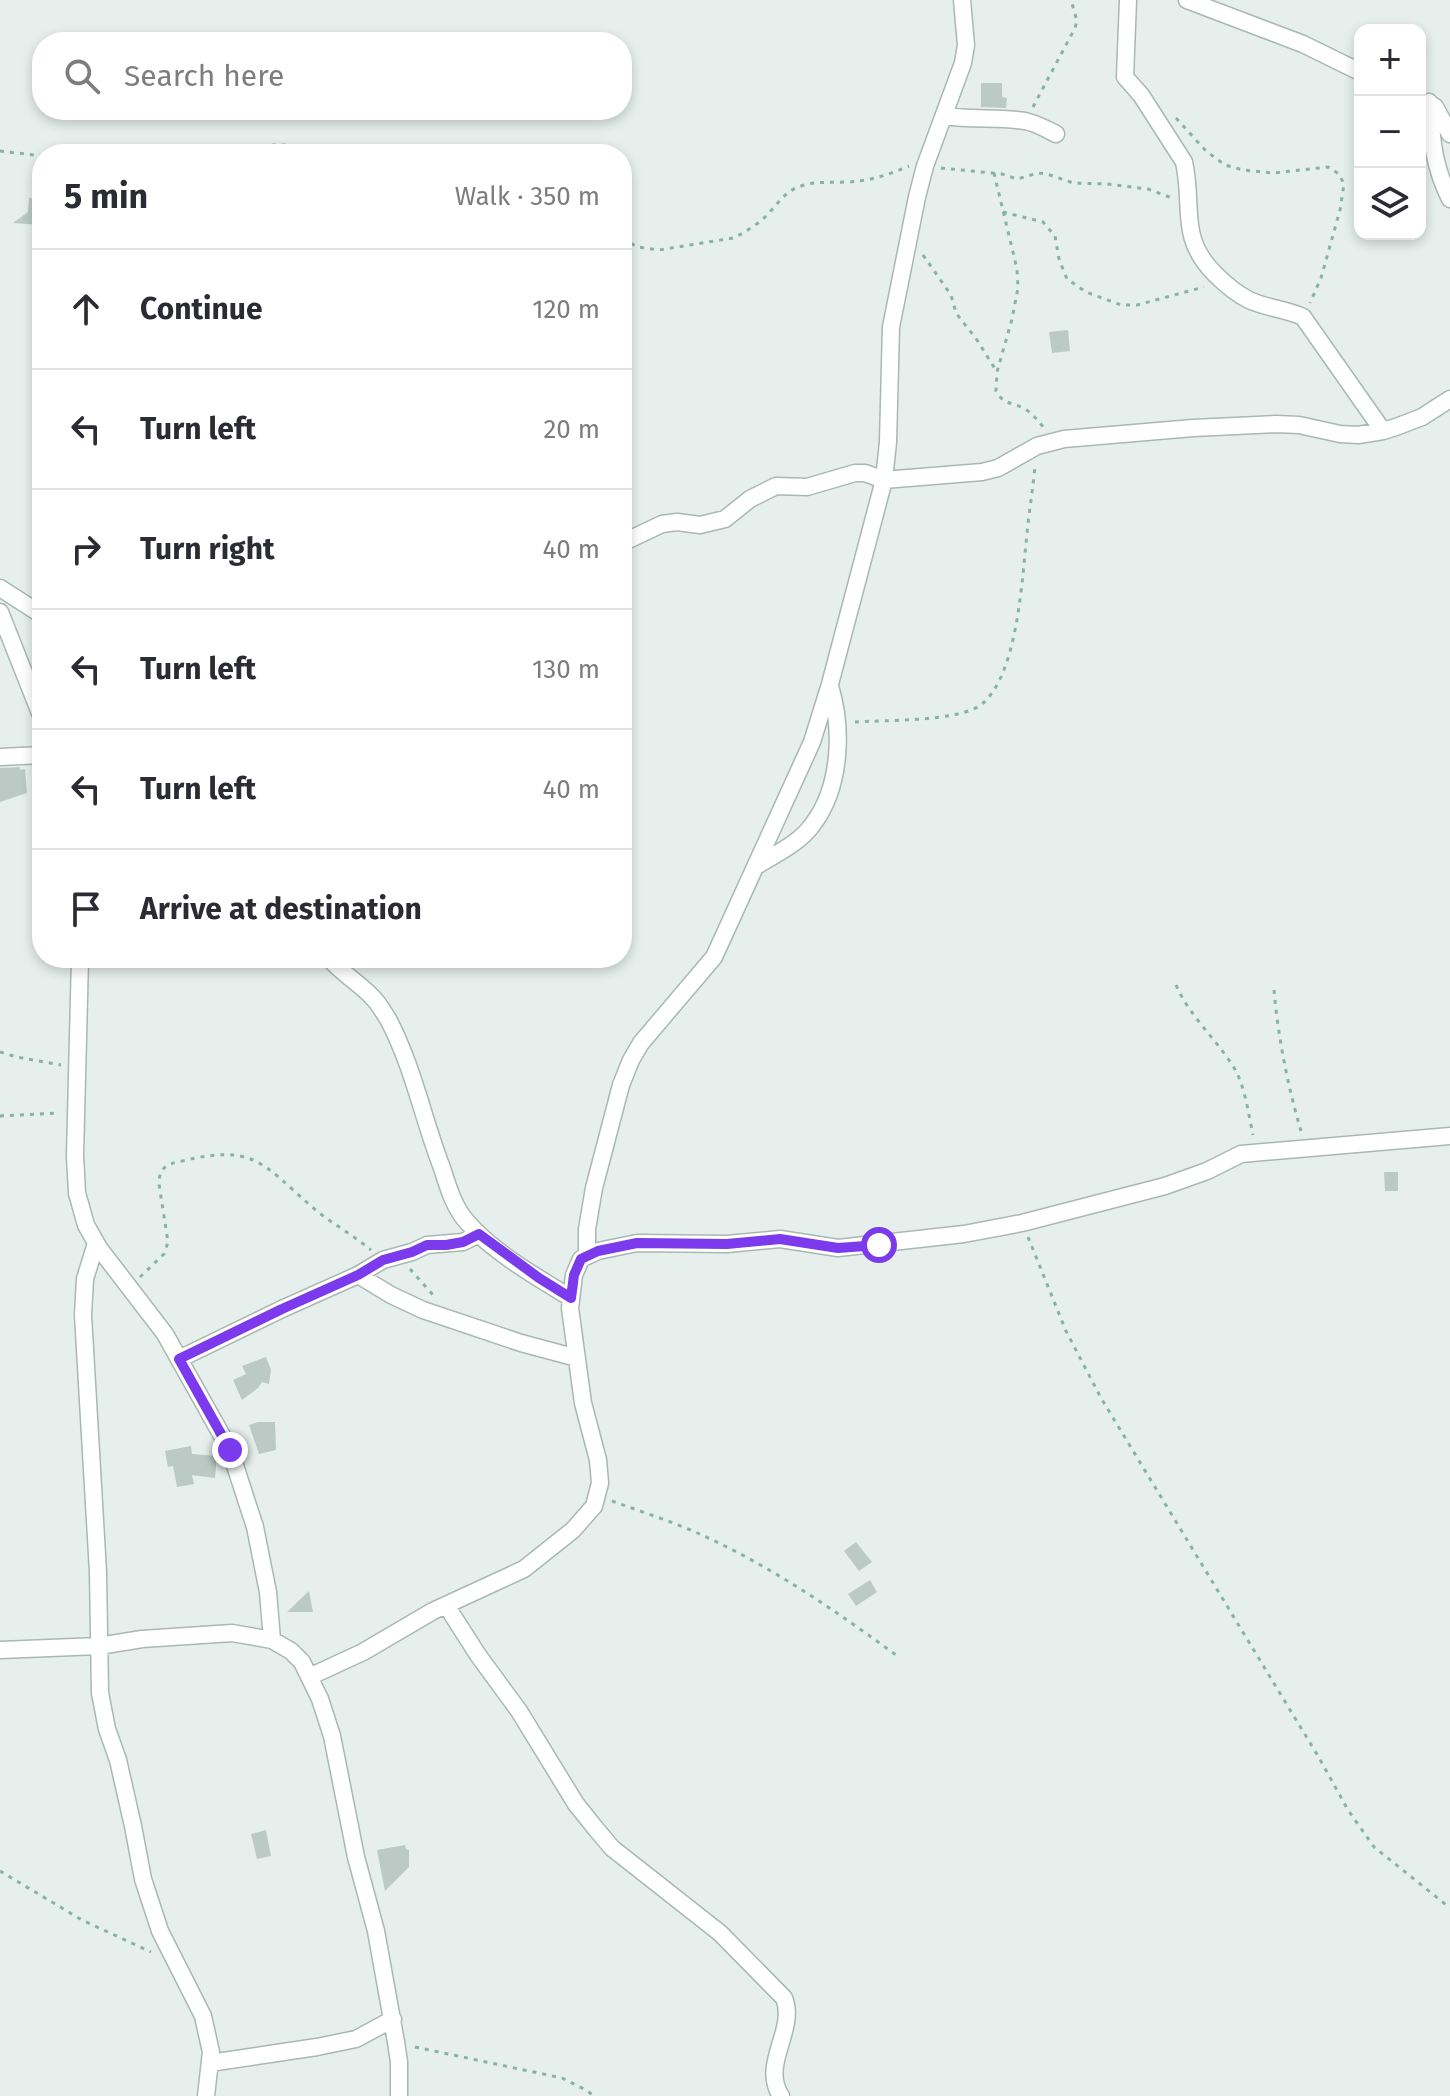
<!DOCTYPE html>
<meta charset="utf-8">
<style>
:root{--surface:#fff;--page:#f2f2f3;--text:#2b2b33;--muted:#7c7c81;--line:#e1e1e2}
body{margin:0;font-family:"Fira Sans",sans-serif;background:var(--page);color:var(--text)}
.controls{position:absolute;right:24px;top:24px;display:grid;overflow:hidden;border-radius:16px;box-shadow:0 4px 12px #0003}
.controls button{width:72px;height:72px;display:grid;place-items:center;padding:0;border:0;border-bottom:2px solid var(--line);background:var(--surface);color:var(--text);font:40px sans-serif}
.stop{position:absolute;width:24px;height:24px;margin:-18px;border:6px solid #7c3aed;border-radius:50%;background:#fff}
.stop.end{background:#7c3aed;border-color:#fff;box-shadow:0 2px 8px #0008}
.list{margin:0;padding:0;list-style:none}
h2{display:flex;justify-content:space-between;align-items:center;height:104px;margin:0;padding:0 32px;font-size:34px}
h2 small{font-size:26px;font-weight:400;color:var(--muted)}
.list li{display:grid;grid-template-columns:52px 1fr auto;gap:24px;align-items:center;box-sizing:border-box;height:120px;padding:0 32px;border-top:2px solid var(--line)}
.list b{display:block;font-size:30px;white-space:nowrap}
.list em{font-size:26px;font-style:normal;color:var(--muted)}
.icon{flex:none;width:44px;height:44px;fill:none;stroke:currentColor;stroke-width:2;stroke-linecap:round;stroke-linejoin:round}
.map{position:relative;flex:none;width:1450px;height:2096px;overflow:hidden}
.search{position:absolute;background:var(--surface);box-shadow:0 4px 12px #0003;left:32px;top:32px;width:600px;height:88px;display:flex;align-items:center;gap:20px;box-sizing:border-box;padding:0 28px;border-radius:32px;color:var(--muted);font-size:30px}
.panel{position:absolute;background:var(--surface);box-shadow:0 4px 12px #0003;left:32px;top:144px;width:600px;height:824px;border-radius:32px}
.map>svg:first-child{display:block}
.building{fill:#bbcac4}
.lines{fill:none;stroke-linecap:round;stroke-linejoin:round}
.street-casing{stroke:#a8b8b2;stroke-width:19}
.path{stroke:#86b3a5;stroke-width:3;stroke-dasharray:4 6;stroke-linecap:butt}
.street{stroke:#fff;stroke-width:16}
.route{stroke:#7c3aed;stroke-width:10}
</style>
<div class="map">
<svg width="1450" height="2096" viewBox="0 0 1450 2096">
<rect width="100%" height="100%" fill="#e6efeb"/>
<!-- building -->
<path class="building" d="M981 83H1002V97L1007 98 1006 108 981 107Z
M29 198 42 199V225L13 223 28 212Z
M1068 330 1070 351 1052 353 1049 332Z
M20 767V770L25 769 27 793 0 802V768Z
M1384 1172H1398V1191H1385Z
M266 1357 271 1370 269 1384 262 1382 258 1388 242 1400 233 1380 246 1374 242 1366Z
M258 1422H275L276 1450 259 1454 249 1425Z
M191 1446 192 1454 217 1456 215 1478 192 1475 194 1484 177 1487 173 1466 168 1467 165 1451Z
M856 1542 872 1562 859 1571 844 1551Z
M870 1580 877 1592 856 1606 848 1594Z
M309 1591 313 1612H287Z
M266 1830 271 1856 257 1859 251 1834Z
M405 1845 406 1849 409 1850V1867L385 1891 377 1850Z"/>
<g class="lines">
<defs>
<path id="street" d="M1128 0 1125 77 1141 95 1184 162C1194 207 1178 237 1215 274 1226 285 1235 293 1249 300 1266 308 1286 309 1303 317L1383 431
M1187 0 1303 44 1360 72
M1429 102C1432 140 1433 165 1450 199
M1429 103 1435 107 1450 134
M945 116C972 120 999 117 1025 121 1036 123 1046 129 1056 134
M622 543 662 524 677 522 700 525 725 519 750 499 776 486 807 487 855 473H865L884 480 982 472 998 468 1037 446 1064 439 1193 428 1276 424 1299 425 1340 434 1358 435 1383 431 1396 427 1422 417 1450 399
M0 588 42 615
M0 612 42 718
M0 757 42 755
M758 865C777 853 800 843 813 824 841 787 843 729 830 686
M80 958 75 1156 77 1193 86 1225 99 1248 165 1334 230 1450 255 1527 268 1592 272 1640
M329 958C342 974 361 984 374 999 379 1004 384 1013 388 1019 413 1066 423 1119 442 1168 448 1187 454 1208 468 1223 493 1252 538 1278 571 1298
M96 1243 85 1279 83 1315 98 1572 100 1693 107 1729 118 1760 133 1826 143 1879 160 1931 203 2016 211 2052 206 2096
M587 1256V1229L594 1188 621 1085 631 1060 641 1043 714 957 812 742 830 684 884 480 888 442 891 327 917 197 925 166 963 63 966 45 962 0
M358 1275 391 1295 423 1310 521 1343 577 1358
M179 1359 282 1309 358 1275 383 1260 412 1252 427 1245 463 1242 479 1234
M446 1605 478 1655 519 1711 576 1804 596 1829 612 1848 720 1933 784 1998C797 2030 760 2064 781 2096
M0 1650 99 1646 142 1639 232 1633 272 1640 291 1651 302 1662 320 1699 332 1736 356 1857 376 1931 396 2042 399 2062V2096
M309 1677 363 1652 433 1611 524 1569 573 1530 594 1506 600 1483 598 1460 583 1403 570 1308 574 1275 581 1259 598 1251 637 1243 727 1244 780 1239 838 1248 964 1234 1022 1223 1165 1186 1207 1171 1241 1154 1450 1136
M210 2063 317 2047 356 2039 393 2019"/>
</defs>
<!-- street casing -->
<use href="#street" class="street-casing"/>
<!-- path -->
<path class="path" d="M1033 107 1075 28 1077 21 1071 0
M1176 118 1206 151 1225 165 1243 170 1273 173 1328 167 1339 174 1344 184 1340 210 1321 278 1310 303
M0 151 42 156
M143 154 151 150 161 149 254 148 269 145H285L303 148 319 154
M941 168 1002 174 1017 179 1038 173 1047 174 1073 183 1107 184 1148 189 1172 198
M994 173 1017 269 1018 288 1012 319 997 372 996 391C1003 405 1013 402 1025 409 1033 414 1038 421 1045 429
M1003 212 1043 222 1055 236 1059 259 1067 279 1086 292 1121 305H1137L1204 287
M622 239 638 247 659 250 733 238C744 233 755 226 764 218 776 207 784 191 801 186 815 181 829 183 844 182 867 182 888 175 909 166
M923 255 951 295 956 313 977 340 997 372
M855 722C884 720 960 722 982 704 1018 674 1022 578 1027 534 1029 511 1033 489 1035 466
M1176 985C1189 1015 1213 1036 1231 1063 1245 1083 1248 1112 1253 1135
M1274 990C1278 1037 1288 1087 1301 1131
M0 1052 17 1057 61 1065
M0 1116 60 1113
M1028 1237 1066 1331 1101 1398 1318 1756 1348 1810 1374 1847 1450 1908
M410 1269 434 1296
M140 1277 164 1254 168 1242 159 1184C159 1167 167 1164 182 1161 253 1144 261 1162 311 1206 329 1222 352 1234 371 1250
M612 1501C642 1512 674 1522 704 1536 772 1567 836 1611 896 1655
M0 1871 82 1920 151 1952
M415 2047 562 2078 586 2090 594 2096"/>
<!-- street -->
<use href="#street" class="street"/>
</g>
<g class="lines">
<!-- route -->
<path class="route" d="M230 1450 179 1359 282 1309 358 1275 383 1260 412 1252 427 1245H446L463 1242 479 1234 539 1278 571 1298 574 1275 581 1259 598 1251 637 1243 727 1244 780 1239 838 1248 879 1245"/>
</g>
</svg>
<div class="controls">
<button>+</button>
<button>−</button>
<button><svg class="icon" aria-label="layers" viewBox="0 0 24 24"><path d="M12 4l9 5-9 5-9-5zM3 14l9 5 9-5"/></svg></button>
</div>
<div class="stop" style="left:879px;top:1245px"></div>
<div class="stop end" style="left:230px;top:1450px"></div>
<div class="search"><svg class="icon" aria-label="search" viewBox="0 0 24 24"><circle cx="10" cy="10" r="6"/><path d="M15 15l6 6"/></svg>Search here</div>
<section class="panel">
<h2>5 min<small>Walk · 350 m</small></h2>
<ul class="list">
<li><svg class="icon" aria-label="ahead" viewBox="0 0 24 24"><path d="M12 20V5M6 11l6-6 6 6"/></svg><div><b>Continue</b></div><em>120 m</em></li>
<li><svg class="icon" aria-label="left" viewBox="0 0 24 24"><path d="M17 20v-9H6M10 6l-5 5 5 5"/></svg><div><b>Turn left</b></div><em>20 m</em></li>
<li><svg class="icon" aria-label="right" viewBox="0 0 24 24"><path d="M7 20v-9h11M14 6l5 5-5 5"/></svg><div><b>Turn right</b></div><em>40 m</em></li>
<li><svg class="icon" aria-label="left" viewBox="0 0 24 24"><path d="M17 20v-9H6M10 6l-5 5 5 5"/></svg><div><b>Turn left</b></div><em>130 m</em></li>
<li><svg class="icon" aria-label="left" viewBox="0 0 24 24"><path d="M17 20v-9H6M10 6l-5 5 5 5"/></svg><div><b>Turn left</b></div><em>40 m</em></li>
<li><svg class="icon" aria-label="arrive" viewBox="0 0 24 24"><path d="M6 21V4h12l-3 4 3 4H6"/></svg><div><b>Arrive at destination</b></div></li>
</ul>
</section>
</div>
